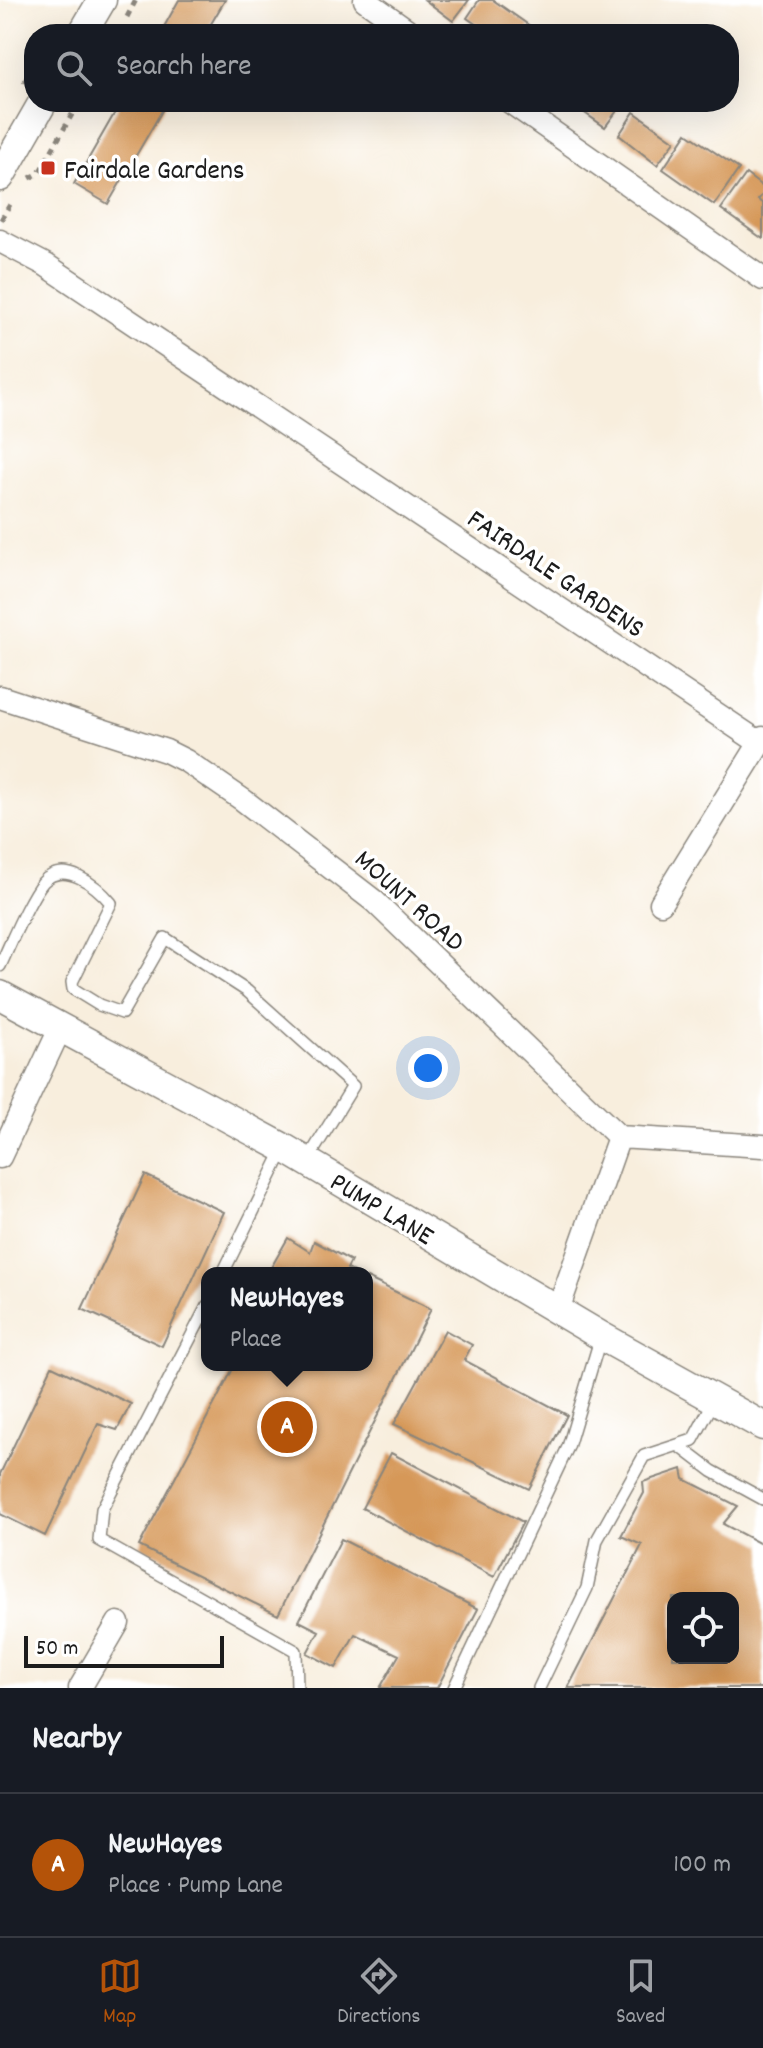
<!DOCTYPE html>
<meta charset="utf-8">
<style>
:root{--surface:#171b24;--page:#20242c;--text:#f1f3f6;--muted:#9ea1a6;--line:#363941;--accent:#b45309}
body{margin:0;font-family:Dekko,sans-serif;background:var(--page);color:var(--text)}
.controls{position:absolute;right:24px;bottom:24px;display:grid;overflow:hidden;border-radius:16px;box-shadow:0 8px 32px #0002}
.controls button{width:72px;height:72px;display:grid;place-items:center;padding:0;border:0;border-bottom:2px solid var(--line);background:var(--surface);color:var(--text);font:40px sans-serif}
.scale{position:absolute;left:24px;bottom:20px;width:200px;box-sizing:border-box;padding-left:8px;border:4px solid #1c1c1c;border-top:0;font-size:22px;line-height:28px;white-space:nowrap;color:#1c1c1c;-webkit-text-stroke:6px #fff;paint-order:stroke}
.you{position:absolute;left:428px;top:1068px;width:28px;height:28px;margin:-20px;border:6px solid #fff;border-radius:50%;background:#1a73e8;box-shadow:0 0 0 12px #1a73e833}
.badge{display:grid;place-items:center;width:52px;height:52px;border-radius:50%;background:var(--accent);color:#fff;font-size:26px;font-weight:700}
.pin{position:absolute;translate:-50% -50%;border:4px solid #fff;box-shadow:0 2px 8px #0006}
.popup{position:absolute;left:201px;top:1267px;width:172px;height:104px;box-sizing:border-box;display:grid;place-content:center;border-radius:16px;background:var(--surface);filter:drop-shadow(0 2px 6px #0005);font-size:26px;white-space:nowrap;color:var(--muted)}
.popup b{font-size:30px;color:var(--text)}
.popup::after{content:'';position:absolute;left:50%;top:100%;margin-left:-16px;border:16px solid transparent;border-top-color:var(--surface)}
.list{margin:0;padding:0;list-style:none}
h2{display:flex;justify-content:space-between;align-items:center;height:104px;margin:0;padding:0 32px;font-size:34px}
h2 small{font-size:26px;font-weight:400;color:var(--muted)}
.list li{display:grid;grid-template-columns:52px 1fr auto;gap:24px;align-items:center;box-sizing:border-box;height:144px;padding:0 32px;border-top:2px solid var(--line)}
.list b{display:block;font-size:30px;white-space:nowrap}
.list p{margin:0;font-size:26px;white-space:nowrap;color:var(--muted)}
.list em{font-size:26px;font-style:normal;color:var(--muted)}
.icon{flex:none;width:44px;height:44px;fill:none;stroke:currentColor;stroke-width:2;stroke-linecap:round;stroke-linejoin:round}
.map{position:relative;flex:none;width:763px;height:1688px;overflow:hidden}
.search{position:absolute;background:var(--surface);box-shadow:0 8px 32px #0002;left:24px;right:24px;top:24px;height:88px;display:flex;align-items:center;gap:20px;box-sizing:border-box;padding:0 28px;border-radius:32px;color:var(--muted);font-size:30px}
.sheet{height:248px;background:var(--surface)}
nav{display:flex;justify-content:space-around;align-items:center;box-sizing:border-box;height:112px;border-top:2px solid var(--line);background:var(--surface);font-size:22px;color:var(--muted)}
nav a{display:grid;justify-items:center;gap:4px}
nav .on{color:var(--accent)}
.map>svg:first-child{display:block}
.building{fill:#d69859;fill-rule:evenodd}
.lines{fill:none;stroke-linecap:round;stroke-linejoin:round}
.service-casing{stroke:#8a857c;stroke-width:14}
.minor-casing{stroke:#8a857c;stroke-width:25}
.tertiary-casing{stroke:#8a857c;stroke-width:31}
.path{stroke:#8a857c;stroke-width:5;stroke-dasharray:6 6;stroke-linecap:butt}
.service{stroke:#fff;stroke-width:11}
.minor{stroke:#fff;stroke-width:22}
.tertiary{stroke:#fff;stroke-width:28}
.poi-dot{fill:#c8321e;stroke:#fff;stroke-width:3}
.labels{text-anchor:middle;stroke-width:7;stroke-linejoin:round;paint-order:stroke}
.poi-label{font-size:28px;fill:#1c1c1c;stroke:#fff;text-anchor:start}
.street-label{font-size:28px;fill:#1c1c1c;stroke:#fff}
</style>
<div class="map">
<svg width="763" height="1688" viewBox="0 0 763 1688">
<rect width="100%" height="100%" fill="#fff"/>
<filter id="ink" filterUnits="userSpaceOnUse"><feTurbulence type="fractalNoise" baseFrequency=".0125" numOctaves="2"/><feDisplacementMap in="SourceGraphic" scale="16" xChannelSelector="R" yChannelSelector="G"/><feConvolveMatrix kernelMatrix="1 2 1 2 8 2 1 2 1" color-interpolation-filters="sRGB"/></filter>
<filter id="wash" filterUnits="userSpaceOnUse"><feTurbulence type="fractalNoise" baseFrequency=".006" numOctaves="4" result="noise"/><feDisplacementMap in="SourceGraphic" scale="32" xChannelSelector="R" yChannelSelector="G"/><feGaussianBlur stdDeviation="1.8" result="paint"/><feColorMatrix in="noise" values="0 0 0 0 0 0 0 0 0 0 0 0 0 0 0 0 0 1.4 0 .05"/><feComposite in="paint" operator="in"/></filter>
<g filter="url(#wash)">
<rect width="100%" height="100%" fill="#f8eedd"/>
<g id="blocks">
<!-- building -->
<path class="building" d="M179 0H225L205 34H160Z
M425 0H469L453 21Z
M479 0H493L530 26 525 34H490L467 18Z
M121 102H167L108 204 74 184Z
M569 102H620L622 104 605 127Z
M634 112 675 141 657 165 619 135Z
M687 133 739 169 714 205 663 169Z
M746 174 763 187V194L758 200 763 203V239L721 209Z
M145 1175 224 1212 162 1346 82 1309Z
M288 1238 310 1252 314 1241 351 1261 347 1269 356 1273H268Z
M367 1278 431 1309 278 1615 139 1546 235 1365H367Z
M445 1330 472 1345 464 1360 567 1415 529 1489 394 1424Z
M52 1366 131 1404 117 1430 98 1424 45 1536 0 1514V1474Z
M391 1453 523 1522 494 1577 362 1508Z
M682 1469 684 1479 738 1506 723 1524 763 1545V1688H568L642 1545 621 1536 644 1493 643 1482ZM673 1598H733V1658H673Z
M341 1539 478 1609 437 1688H380L399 1655 355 1634 336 1668 307 1653 319 1631 299 1621Z"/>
</g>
</g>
<g filter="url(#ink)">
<use href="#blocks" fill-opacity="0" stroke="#8a857c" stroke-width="2"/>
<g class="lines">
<defs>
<path id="service" d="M0 966C10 945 29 898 43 882 64 859 97 886 111 903L72 982 73 989 99 1005 122 1013 165 938 247 991 353 1086 307 1161
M223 1273 284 1149
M207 1306 102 1509 99 1540 296 1651 297 1688
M678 1445 712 1471 763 1499
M454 1688 568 1447 601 1336
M539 1688 587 1588 597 1540 644 1456 693 1440 714 1401"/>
<path id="minor" d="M365 0 413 34
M510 102 763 279
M0 241 46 265 760 743
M0 697 166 751 186 761 243 800 374 901 619 1137 763 1146
M661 903 763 738
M0 1157 60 1029
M558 1310 619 1137
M80 1688 118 1623"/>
<path id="tertiary" d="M82 34 102 0
M0 177 43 102
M0 995 284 1148 601 1336 763 1426"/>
</defs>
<!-- service casing -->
<use href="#service" class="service-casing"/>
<!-- minor casing -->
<use href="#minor" class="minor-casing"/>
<!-- tertiary casing -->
<use href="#tertiary" class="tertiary-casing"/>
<!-- path -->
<path class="path" d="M127 17 136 0
M24 83 34 65
M30 178 39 173 79 102
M1 220 12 201"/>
<!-- service -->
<use href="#service" class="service"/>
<!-- minor -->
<use href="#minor" class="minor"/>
<!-- tertiary -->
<use href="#tertiary" class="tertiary"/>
</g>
</g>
<!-- markers -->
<rect class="poi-dot" x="40" y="160" width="16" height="16" rx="4"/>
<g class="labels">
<!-- poi labels -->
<g class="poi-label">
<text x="64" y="178">Fairdale Gardens</text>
</g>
<!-- street labels -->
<g class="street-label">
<text transform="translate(557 572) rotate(34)" y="10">FAIRDALE GARDENS</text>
<text transform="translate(411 899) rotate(42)" y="10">MOUNT ROAD</text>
<text transform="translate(383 1207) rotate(31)" y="10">PUMP LANE</text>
</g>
</g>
</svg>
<div class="controls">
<button><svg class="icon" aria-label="locate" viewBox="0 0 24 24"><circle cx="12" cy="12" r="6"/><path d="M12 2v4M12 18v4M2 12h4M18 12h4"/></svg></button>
</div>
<div class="scale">50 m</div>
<div class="you"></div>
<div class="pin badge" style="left:287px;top:1427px">A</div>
<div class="popup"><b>NewHayes</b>Place</div>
<div class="search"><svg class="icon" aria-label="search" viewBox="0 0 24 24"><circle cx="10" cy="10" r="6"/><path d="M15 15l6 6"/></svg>Search here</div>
</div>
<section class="sheet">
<h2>Nearby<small></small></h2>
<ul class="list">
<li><span class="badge">A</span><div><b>NewHayes</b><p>Place · Pump Lane</p></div><em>100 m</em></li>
</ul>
</section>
<nav>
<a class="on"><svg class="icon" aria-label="map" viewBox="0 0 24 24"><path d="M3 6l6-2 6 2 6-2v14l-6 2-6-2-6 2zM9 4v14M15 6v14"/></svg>Map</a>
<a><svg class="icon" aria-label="directions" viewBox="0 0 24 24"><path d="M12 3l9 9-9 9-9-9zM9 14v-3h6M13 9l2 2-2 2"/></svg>Directions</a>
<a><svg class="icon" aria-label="saved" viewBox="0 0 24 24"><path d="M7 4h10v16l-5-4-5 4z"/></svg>Saved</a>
</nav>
